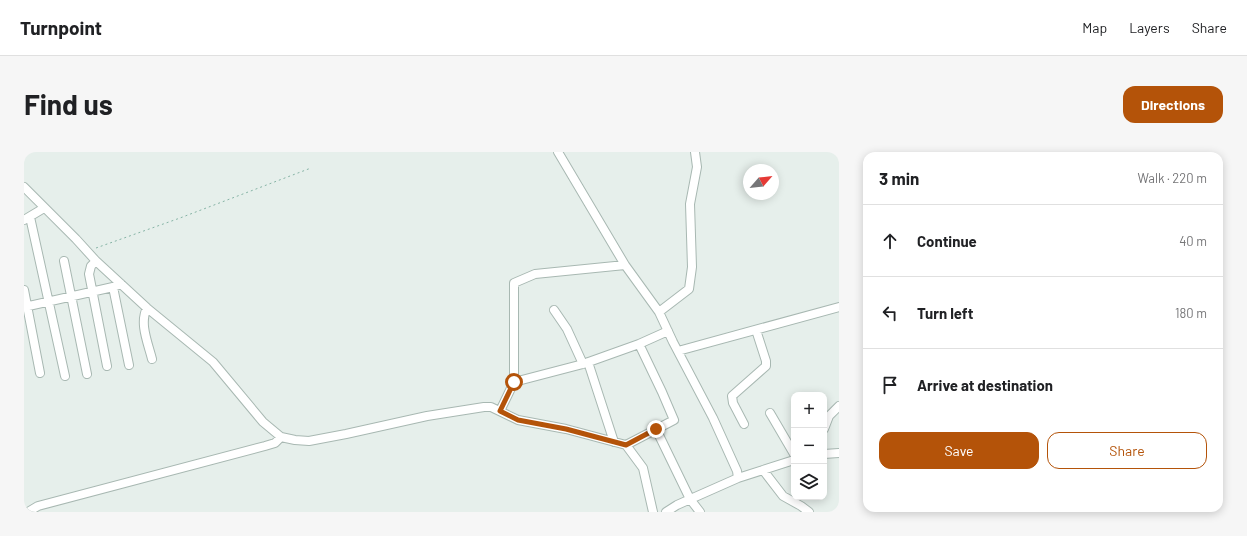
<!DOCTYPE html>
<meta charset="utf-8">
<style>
:root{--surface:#fff;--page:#f6f6f6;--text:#202124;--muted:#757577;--line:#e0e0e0;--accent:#b45309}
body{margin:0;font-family:Barlow,sans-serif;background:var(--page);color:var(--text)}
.controls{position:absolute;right:12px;bottom:12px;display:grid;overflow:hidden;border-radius:8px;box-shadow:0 2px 10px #0003}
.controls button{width:36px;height:36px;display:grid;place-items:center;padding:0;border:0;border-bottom:1px solid var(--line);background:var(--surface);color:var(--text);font:20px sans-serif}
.compass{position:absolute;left:719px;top:12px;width:36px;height:36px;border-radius:50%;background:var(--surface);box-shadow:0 2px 10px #0003;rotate:62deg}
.stop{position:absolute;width:12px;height:12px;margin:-9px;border:3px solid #b45309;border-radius:50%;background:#fff}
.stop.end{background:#b45309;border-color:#fff;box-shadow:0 1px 4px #0008}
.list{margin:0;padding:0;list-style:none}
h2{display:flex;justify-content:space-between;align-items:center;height:52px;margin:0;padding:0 16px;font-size:17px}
h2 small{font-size:13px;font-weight:400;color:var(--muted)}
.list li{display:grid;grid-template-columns:26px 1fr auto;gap:12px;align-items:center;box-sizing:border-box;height:72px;padding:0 16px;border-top:1px solid var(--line)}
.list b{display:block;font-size:15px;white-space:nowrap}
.list em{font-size:13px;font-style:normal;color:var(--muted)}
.actions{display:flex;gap:8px;padding:12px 16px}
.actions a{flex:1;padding:9px 0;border:1px solid var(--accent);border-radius:12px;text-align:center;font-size:14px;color:var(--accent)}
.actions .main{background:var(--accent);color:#fff}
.icon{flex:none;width:22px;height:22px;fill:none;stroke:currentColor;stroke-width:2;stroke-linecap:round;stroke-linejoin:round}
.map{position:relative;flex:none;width:815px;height:360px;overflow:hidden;border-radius:12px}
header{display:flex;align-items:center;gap:24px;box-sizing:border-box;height:56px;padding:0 20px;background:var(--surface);border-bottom:1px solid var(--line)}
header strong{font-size:19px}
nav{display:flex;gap:22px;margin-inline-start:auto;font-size:14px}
.intro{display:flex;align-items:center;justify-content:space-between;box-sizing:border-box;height:96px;padding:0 24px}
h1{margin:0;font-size:28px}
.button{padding:10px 18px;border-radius:12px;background:var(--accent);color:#fff;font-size:14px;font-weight:700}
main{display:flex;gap:24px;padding:0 24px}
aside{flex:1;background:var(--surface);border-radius:12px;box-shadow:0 2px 10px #0003}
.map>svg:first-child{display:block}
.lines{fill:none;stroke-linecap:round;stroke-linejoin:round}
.minor-casing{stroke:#a8b8b2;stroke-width:10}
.path{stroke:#86b3a5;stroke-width:1;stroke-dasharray:2 3;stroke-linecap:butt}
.minor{stroke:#fff;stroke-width:8}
.route{stroke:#b45309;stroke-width:5}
</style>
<header>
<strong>Turnpoint</strong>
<nav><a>Map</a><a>Layers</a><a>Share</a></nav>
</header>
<div class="intro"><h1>Find us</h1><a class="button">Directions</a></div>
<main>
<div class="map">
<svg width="815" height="360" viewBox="0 0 815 360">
<rect width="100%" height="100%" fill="#e6efeb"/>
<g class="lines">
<defs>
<path id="minor" d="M534 0 601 113
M0 35 52 87 72 109 123 156 189 210 239 270 257 285 271 288 285 289 322 282 403 264 460 255H467L494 268 542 277 602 293 619 316 629 360
M6 65 41 224
M0 68 20 56
M40 109 63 222
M72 109 67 114 65 122 83 214
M89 135 105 213
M0 138 16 221
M0 155 89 135 97 132
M123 156C115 171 124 191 128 207
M530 158 543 177 559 212
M654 199 815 155
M564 210 590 290
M490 230 559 212 615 192
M476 259 490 230V131L511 122 601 113 635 160
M746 261 770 302
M720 272 709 251 708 244 742 214V209L732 178
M632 277 666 347 676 360
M800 277 805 264 815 254
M602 293 650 268 638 240 615 192 644 179
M800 302 815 301
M739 318 759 344 777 354 785 360
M714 326 770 308
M4 360 14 354 241 294 251 291 257 285
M642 360 653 353 714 326 713 319 689 266 649 190 635 160 665 137 668 115 666 52 673 15 671 0"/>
</defs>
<!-- minor casing -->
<use href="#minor" class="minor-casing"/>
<!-- path -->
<path class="path" d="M72 96 156 66 287 16"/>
<!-- minor -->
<use href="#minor" class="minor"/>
</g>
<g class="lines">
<!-- route -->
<path class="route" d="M490 230 476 259 494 268 542 277 602 293 632 277"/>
</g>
</svg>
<div class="controls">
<button>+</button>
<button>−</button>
<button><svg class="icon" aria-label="layers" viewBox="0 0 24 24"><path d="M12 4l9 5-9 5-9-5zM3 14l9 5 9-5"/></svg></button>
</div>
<svg class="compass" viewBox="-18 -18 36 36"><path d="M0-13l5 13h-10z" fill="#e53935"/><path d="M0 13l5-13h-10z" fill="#757577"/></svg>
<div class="stop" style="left:490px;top:230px"></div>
<div class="stop end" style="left:632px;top:277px"></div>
</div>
<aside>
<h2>3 min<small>Walk · 220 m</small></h2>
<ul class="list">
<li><svg class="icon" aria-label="ahead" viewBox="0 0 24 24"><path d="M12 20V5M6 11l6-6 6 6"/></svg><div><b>Continue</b></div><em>40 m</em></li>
<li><svg class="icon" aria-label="left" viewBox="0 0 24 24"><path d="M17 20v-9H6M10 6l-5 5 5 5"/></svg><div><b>Turn left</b></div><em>180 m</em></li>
<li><svg class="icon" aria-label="arrive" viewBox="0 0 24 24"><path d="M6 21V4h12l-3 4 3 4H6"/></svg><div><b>Arrive at destination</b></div></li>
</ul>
<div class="actions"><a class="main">Save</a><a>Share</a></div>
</aside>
</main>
